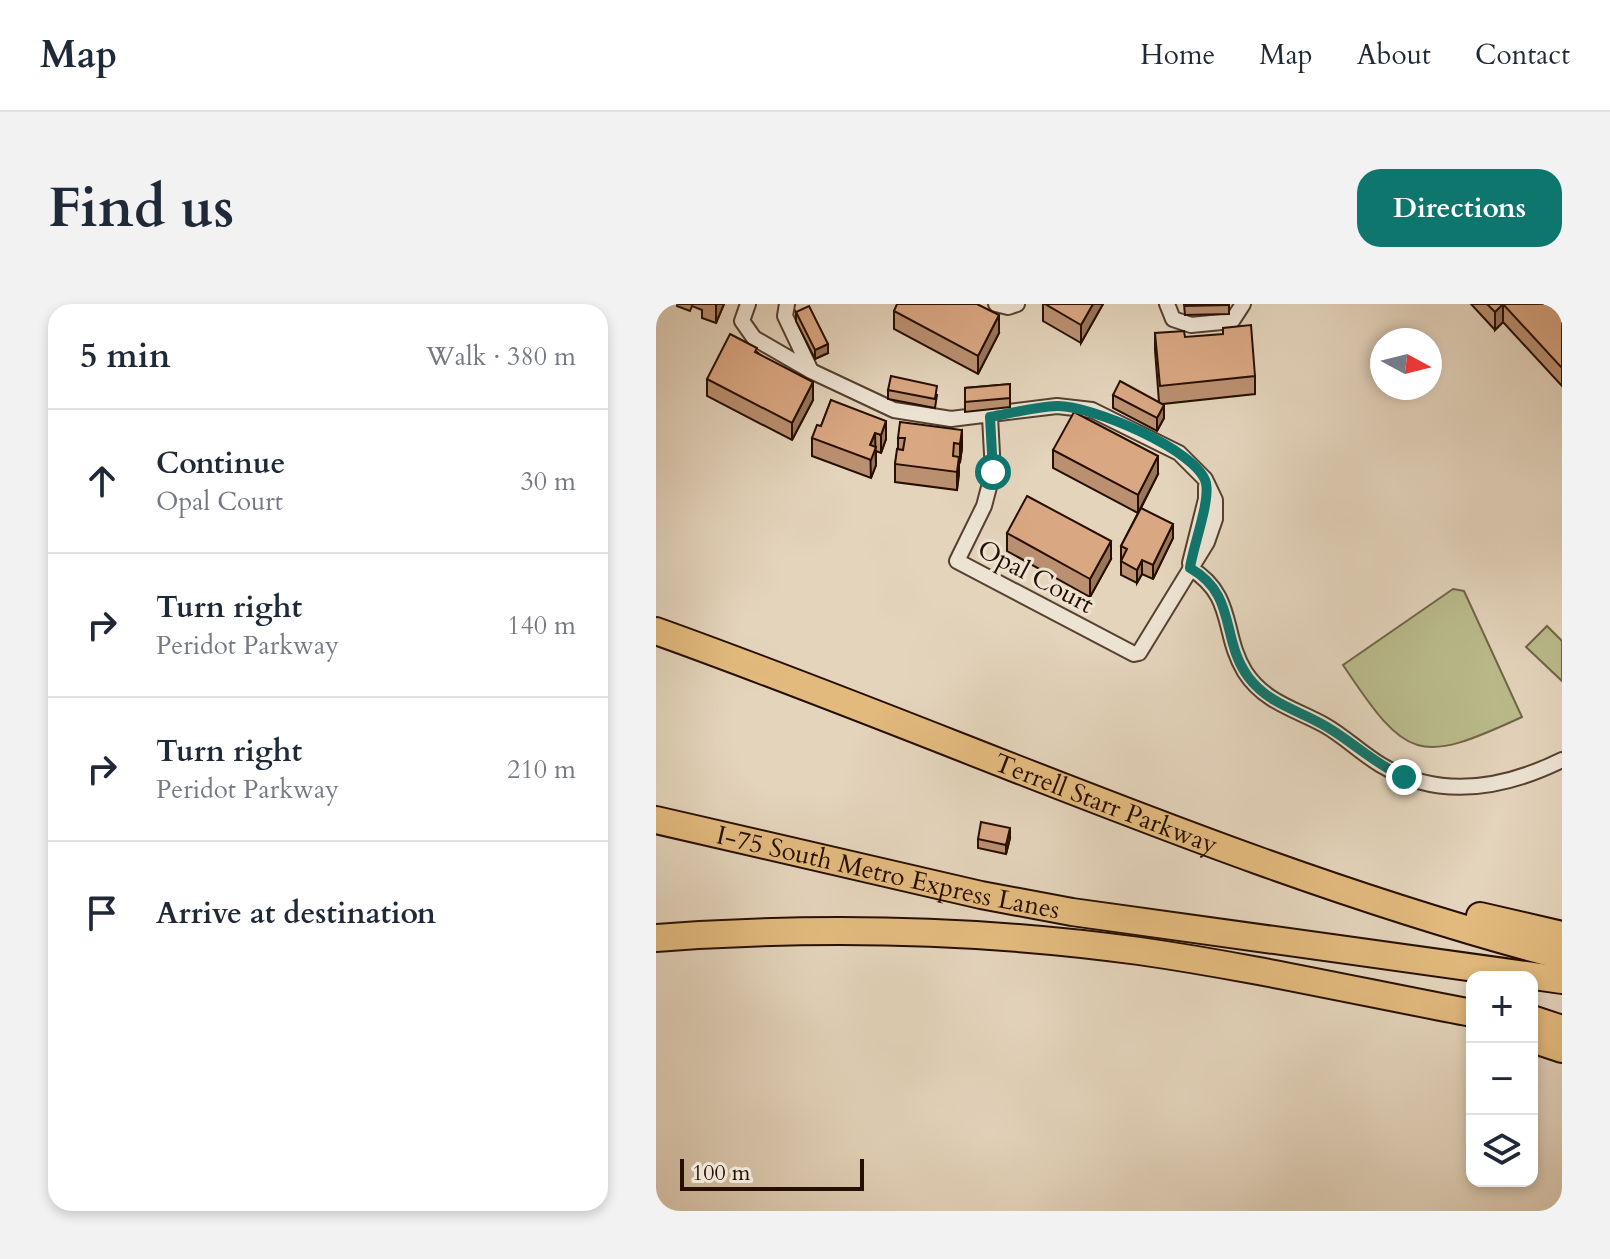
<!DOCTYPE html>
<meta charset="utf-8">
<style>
:root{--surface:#fff;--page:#f2f2f3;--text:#1f2937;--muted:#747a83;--line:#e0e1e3;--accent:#0f766e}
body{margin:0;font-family:Cardo,serif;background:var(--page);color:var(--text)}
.controls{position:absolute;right:24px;bottom:24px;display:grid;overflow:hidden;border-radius:16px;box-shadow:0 4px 12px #0003}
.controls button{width:72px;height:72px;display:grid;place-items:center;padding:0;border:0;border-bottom:2px solid var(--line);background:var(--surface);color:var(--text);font:40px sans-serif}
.compass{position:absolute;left:714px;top:24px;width:72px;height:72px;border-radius:50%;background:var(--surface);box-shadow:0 4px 12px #0003;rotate:97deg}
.scale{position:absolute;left:24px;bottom:20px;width:184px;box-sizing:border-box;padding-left:8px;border:4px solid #270f00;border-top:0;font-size:22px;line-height:28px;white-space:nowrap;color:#270f00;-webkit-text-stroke:6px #ede3d3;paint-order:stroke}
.stop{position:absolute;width:24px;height:24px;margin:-18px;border:6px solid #0f766e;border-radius:50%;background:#fff}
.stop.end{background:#0f766e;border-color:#fff;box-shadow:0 2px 8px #0008}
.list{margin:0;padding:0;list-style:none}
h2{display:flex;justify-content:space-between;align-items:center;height:104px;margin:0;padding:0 32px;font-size:34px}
h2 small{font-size:26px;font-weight:400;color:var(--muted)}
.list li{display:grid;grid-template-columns:52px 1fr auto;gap:24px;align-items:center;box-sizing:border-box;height:144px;padding:0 32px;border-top:2px solid var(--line)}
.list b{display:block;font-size:30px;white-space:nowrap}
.list p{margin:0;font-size:26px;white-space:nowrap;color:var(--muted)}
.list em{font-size:26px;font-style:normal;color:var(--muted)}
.icon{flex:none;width:44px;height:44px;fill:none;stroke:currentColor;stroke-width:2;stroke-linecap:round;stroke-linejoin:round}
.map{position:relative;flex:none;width:906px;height:907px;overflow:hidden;border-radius:24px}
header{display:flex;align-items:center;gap:48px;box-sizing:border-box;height:112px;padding:0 40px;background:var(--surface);border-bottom:2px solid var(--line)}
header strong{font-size:38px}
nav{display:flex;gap:44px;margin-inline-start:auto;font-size:28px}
.intro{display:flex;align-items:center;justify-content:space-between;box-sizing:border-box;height:192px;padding:0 48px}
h1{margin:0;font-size:56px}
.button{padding:20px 36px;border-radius:24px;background:var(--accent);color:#fff;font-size:28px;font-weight:700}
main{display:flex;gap:48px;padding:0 48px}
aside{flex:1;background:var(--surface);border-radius:24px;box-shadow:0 4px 12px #0003}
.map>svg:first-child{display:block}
.pitch{fill:#babb8c;stroke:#706546;stroke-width:2}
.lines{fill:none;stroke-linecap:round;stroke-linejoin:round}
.minor-casing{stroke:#56402f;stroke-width:18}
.motorway-casing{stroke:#270f00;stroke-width:30}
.minor{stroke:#ede3d3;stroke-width:14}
.motorway{stroke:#e2ba7e;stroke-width:26}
.wall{fill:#bb9071;stroke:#270f00;stroke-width:2}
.shaded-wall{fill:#99755c;stroke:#270f00;stroke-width:2}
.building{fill:#daa783;stroke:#270f00;stroke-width:2}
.route{stroke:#0f766e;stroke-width:10}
.labels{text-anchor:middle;stroke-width:6;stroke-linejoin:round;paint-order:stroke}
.street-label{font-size:26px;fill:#270f00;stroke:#ede3d3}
</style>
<header>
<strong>Map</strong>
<nav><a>Home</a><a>Map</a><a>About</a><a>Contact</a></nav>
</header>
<div class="intro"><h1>Find us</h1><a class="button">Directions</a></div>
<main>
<aside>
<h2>5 min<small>Walk · 380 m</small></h2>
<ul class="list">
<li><svg class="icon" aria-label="ahead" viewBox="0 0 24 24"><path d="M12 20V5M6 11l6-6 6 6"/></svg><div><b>Continue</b><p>Opal Court</p></div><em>30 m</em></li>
<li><svg class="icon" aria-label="right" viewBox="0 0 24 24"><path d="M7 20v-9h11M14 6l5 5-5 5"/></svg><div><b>Turn right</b><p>Peridot Parkway</p></div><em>140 m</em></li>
<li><svg class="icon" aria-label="right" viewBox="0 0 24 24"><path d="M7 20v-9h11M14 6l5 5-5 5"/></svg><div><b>Turn right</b><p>Peridot Parkway</p></div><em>210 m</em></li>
<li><svg class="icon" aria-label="arrive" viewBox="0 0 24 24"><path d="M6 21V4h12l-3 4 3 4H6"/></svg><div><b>Arrive at destination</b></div></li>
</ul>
</aside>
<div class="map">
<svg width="906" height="907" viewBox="0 0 906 907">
<rect width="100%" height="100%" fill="#e4d4bc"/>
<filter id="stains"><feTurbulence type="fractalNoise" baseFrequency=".0025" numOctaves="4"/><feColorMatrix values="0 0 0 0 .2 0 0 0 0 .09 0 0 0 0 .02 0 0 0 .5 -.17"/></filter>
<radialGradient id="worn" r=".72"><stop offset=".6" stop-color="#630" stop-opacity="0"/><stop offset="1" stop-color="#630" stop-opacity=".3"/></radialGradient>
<!-- pitch -->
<path class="pitch" d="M797 285 808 287 866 413C762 461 751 457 687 361Z
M891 322 906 337V377L870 343Z"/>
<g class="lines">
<defs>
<path id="minor" d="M92 0 86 17 98 34 155 67
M131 0 129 12 155 67 238 106 295 115 401 102 436 106 523 149 549 175 559 196V215L551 238 483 349 478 350 301 257 328 202 337 168 334 113
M340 0 352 3 361 0
M511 0 517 15 535 21 576 17 587 0
M534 259 550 195V182
M534 264C580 292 565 329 589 368 609 399 640 405 670 422 689 433 705 449 725 461 784 496 847 485 906 456"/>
<g id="motorway">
<path id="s1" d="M0 327C302 435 595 571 906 652"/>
<path id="s2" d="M0 516 325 591 416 608 906 676"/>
<path d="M824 612 906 631"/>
<path d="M0 634C161 622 322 625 483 647 595 663 705 688 816 709"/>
<path d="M876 715 906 725"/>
<path d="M876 735 906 745"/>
</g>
</defs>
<!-- minor casing -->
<use href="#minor" class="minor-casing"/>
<!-- motorway casing -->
<use href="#motorway" class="motorway-casing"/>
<!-- minor -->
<use href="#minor" class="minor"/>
<!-- motorway -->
<use href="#motorway" class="motorway"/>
</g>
<!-- wall -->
<path class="wall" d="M21 0H68L60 19 46 14V6L36 2 34 7 21 2Z
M387 0H447L425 39 387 17Z
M528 0H573V10L529 11Z
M815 0H906V82L847 18 839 26Z
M238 7 343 29 322 70 238 25Z
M140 8 172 49 159 55 140 17Z
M499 29 529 33 599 72V90L507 100 508 114 501 127 457 104V91L503 98 499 46Z
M101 48 157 96 136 136 51 92V75Z
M354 80V103L309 108V84Z
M232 86 281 91 279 104 232 95Z
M175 96 230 135 225 149 220 147V161L215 174 156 152V134L165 122Z
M306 126V144L304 158 303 157 301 186 239 178V160L242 145V134Z
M397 146 502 170 485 204 517 234 497 275 486 270 481 279 465 271V242L482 209 397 164Z
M351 229 455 255 434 293 351 247Z
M354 534 350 550 322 544V535Z"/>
<!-- shaded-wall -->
<path class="shaded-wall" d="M61 0H68L60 19V1Z
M437 0H447L425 39V21Z
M847 0V18L839 26V8Z
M343 11V29L322 70V52Z
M172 40V49L159 55V46Z
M157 78V96L136 136V119Z
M508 101V114L501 127V114Z
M230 117V135L225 149V131Z
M306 126V144L304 158V140Z
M219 129 220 161 215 174 214 141Z
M502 152V170L482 209V191Z
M303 153V171L301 186V168Z
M517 220V234L497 275V261Z
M455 237V255L434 293V275Z
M486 256V270L481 279V266Z
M354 524V534L350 550V541Z"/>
<!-- building -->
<path class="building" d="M241 0H321L343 11 322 52 238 7Z
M389 0H437L425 21Z
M528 0H573V1L529 2Z
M831 0H906V64L847 0 839 8Z
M153 2 172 40 159 46 140 8Z
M595 21 599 72 504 82 499 29 528 27 529 33 567 30V24Z
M74 30 101 44 99 48 157 78 136 119 51 75Z
M235 72 281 82 279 95 232 86Z
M464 77 508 101 501 114 457 91Z
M354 80V94L309 98V84Z
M175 96 230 117 225 131 219 129 214 141 220 143 215 156 156 134 161 121 165 122Z
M418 108 502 152 482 191 397 146Z
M244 118 306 126 304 140 298 139 297 152 303 153 301 168 239 160 241 145 247 146 249 134H242Z
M371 192 455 237 434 275 351 229Z
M485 204 517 220 497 261 486 256 481 266 465 257 471 245 465 242Z
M325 518 354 524 350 541 322 535Z"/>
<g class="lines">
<!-- route -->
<path class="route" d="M337 168 334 113C356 109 379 103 401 102 434 101 542 146 550 179 554 199 537 242 534 264 582 291 564 336 593 374 614 401 643 406 671 423 698 439 719 460 748 473"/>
</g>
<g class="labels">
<!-- street labels -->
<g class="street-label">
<text transform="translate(380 272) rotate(28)" y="9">Opal Court</text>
<text dy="9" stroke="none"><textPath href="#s1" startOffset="482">Terrell Starr Parkway</textPath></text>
<text dy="9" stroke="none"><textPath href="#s2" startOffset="238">I-75 South Metro Express Lanes</textPath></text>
</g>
</g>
<rect width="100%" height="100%" filter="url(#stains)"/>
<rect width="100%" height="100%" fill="url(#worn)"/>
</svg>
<div class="controls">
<button>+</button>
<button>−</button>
<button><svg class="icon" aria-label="layers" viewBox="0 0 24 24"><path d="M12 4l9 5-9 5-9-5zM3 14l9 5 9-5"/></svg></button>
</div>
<svg class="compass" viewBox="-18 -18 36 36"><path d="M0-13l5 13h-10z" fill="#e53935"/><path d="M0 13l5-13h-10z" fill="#747a83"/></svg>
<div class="scale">100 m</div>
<div class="stop" style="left:337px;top:168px"></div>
<div class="stop end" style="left:748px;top:473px"></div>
</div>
</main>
